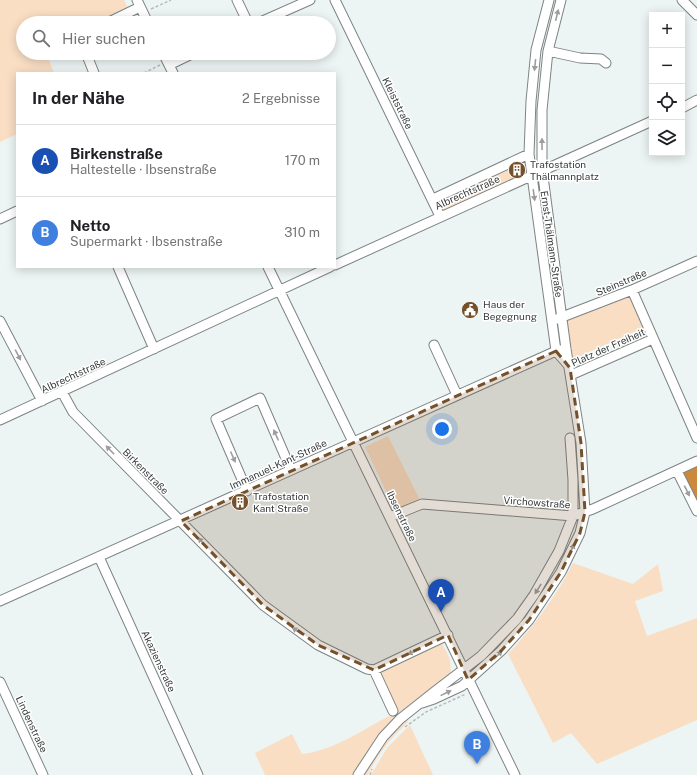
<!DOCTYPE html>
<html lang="de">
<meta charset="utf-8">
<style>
:root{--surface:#fff;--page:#f2f2f2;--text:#202124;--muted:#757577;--line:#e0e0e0;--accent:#0b8043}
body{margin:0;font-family:"Public Sans",sans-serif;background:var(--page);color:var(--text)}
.controls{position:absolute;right:12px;top:12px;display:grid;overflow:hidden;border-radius:0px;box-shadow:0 2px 10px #0003}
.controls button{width:36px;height:36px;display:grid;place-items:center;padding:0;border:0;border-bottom:1px solid var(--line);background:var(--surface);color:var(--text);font:20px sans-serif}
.you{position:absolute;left:442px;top:429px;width:14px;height:14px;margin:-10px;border:3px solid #fff;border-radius:50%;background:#1a73e8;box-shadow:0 0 0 6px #1a73e833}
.badge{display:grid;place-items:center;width:26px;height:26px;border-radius:50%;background:var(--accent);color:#fff;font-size:13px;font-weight:700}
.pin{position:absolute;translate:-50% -33px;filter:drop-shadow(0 1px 2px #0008)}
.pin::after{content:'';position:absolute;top:21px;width:14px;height:12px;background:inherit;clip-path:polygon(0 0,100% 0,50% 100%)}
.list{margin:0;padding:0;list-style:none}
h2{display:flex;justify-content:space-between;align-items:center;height:52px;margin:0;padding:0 16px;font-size:17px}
h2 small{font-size:13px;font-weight:400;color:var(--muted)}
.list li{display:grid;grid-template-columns:26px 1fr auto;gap:12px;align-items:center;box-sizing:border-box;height:72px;padding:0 16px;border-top:1px solid var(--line)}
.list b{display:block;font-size:15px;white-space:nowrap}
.list p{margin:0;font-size:13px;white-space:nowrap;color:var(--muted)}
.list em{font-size:13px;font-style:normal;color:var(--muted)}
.icon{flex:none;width:22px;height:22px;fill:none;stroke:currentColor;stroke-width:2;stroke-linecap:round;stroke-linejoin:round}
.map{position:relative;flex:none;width:697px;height:775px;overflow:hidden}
.search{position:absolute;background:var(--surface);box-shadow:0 2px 10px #0003;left:16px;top:16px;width:320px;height:44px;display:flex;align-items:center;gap:10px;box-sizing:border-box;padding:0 14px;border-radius:22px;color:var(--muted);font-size:15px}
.panel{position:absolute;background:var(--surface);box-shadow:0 2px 10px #0003;left:16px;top:72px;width:320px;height:196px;border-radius:0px}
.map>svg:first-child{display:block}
.green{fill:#f9dec4}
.water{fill:#cb893c}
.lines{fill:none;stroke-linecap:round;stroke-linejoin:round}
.minor-casing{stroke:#7d8383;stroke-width:11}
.path{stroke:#b7bcbc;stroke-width:1.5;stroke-dasharray:3 2;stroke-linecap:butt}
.minor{stroke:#fff;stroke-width:9}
.oneway{fill:#9c9d9d}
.marked{fill:#74512a;fill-opacity:0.2;stroke:#74512a;stroke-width:3;stroke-dasharray:8 5;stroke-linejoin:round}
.labels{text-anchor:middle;stroke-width:3;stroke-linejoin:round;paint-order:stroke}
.street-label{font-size:10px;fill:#383b3b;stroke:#fff}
.poi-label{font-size:10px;fill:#383b3b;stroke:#fff;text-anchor:start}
</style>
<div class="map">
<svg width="697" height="775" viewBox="0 0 697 775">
<rect width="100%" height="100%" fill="#edf4f4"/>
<!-- green -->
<path class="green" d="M0 0H124L128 8 98 23H23V53H50L47 55 54 73H17V134L0 142Z
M524 158 523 177 441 215 434 200Z
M630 293 645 327 573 359 566 319Z
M388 436 422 504 397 514 365 447Z
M573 563 633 584 658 564 663 591 635 601 647 636 697 618V720L597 764 571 733 553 743 508 654C534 626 556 597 573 563Z
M442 643 450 659 451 674 398 715 378 674V672Z
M391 715 395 718 374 741 354 775H265L255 753 292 734 302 754C333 751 364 729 391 715Z
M406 718 408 722C392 737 377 754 368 775H362L378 748Z
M410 725 433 775H371L387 748Z"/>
<!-- water -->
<path class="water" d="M697 465V511L679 474Z"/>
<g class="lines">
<defs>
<path id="minor" d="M137 0 148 23
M237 0 248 23
M335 0 440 216
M549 0 536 50 531 101 529 154 556 351 569 366
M682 0 697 15
M107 23 140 7
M258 23 310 0
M548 51 580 58 601 59 606 63
M86 53 94 73
M163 53 173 73
M169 65 194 53
M682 108 697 100
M433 199 529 154
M0 219 17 211
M335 265 652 121
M118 267 154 349
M268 267 515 775
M632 290 697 438
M557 319 632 290 697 261
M0 321 42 401
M434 345 457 395
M571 375 653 339
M62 392 73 412 263 605 318 645 367 669 374 670 448 635
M0 420 330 267
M677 471 697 511
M247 491 216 419 260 398 291 470
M390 517 422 504 573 516 593 509 697 461
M99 557 198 775
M0 601 556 351 566 349
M374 670 393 711
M0 682 43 775
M422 703 434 699 462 686 501 651 529 620 561 572 580 533 585 512 581 443 566 349 542 169V110L548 51 561 0
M358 775 383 737 400 719 434 692 481 656 517 619 534 595 559 551 573 516V480L570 438"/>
</defs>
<!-- minor casing -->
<use href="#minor" class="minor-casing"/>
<!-- path -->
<path class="path" d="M151 9 171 0
M144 73 160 65
M405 727 426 712 466 694
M370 775 372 769"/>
<!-- minor -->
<use href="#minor" class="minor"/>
</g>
<!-- one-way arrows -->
<defs><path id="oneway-solid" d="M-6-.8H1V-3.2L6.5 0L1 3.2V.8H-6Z"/></defs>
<g class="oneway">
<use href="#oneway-solid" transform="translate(557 15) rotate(-77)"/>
<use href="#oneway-solid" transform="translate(535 65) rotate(96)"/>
<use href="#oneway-solid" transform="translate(542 144) rotate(-90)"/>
<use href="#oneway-solid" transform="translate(534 195) rotate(82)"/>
<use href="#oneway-solid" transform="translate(18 355) rotate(62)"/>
<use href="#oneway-solid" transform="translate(276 435) rotate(-114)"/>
<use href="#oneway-solid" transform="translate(110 450) rotate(-134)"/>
<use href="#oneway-solid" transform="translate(233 457) rotate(66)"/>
<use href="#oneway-solid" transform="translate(687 491) rotate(64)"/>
<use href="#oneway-solid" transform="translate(202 542) rotate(-134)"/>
<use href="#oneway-solid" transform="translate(572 549) rotate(-66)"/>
<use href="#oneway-solid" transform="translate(538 589) rotate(122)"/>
<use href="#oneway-solid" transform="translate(297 631) rotate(-145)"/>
<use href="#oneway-solid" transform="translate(413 652) rotate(155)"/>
<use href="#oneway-solid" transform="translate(498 655) rotate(-44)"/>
<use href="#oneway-solid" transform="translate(446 693) rotate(-26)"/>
</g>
<!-- marked area -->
<path class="marked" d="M556 351 570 368 581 443 585 512 580 533 561 572 529 620 501 651 468 680 448 635 374 670 318 645 263 605 181 521Z"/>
<!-- icons -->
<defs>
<symbol id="building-disc" viewBox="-11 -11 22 22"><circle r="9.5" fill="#74512a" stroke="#fff"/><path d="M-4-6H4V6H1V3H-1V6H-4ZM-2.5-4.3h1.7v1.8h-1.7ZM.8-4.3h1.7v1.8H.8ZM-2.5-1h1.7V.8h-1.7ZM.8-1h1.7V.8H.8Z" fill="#fff"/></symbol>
<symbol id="civic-disc" viewBox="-11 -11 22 22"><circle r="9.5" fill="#74512a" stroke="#fff"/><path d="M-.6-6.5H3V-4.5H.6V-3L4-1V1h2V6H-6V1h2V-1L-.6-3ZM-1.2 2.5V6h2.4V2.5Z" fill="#fff"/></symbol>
</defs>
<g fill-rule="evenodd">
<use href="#building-disc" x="507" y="160" width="20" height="20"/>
<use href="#civic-disc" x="460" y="300" width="20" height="20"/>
<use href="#building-disc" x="230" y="492" width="20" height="20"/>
</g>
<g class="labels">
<!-- street labels -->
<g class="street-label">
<text transform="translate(398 103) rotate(64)" y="4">Kleiststraße</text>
<text transform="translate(467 192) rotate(-24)" y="4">Albrechtstraße</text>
<text transform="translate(552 244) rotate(82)" y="4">Ernst-Thälmann-Straße</text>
<text transform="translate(621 282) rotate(-23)" y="4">Steinstraße</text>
<text transform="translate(608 347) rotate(-24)" y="4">Platz der Freiheit</text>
<text transform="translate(73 375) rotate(-25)" y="4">Albrechtstraße</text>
<text transform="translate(278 464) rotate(-25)" y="4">Immanuel-Kant-Straße</text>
<text transform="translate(146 471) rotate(45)" y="4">Birkenstraße</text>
<text transform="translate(537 502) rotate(4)" y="4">Virchowstraße</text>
<text transform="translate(402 516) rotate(64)" y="4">Ibsenstraße</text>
<text transform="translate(159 661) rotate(65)" y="4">Akazienstraße</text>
<text transform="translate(32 724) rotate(65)" y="4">Lindenstraße</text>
</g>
<!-- poi labels -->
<g class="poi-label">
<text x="530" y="168">Trafostation<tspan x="530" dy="12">Thälmannplatz</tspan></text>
<text x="483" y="308">Haus der<tspan x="483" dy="12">Begegnung</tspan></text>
<text x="253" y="500">Trafostation<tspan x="253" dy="12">Kant Straße</tspan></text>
</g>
</g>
</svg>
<div class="controls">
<button>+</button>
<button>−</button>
<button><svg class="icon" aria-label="locate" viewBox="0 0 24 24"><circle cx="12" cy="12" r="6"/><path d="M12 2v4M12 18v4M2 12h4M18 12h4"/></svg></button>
<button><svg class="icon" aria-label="layers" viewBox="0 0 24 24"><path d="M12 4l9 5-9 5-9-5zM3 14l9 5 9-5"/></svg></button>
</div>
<div class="you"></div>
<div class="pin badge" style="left:441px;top:612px;background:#1a4fb4">A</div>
<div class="pin badge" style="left:477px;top:764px;background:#3f7fe0">B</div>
<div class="search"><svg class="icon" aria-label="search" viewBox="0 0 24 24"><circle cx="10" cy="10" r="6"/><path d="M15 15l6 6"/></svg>Hier suchen</div>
<section class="panel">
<h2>In der Nähe<small>2 Ergebnisse</small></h2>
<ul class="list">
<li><span class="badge" style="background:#1a4fb4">A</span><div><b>Birkenstraße</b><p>Haltestelle · Ibsenstraße</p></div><em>170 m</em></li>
<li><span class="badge" style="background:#3f7fe0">B</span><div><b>Netto</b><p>Supermarkt · Ibsenstraße</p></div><em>310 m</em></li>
</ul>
</section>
</div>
